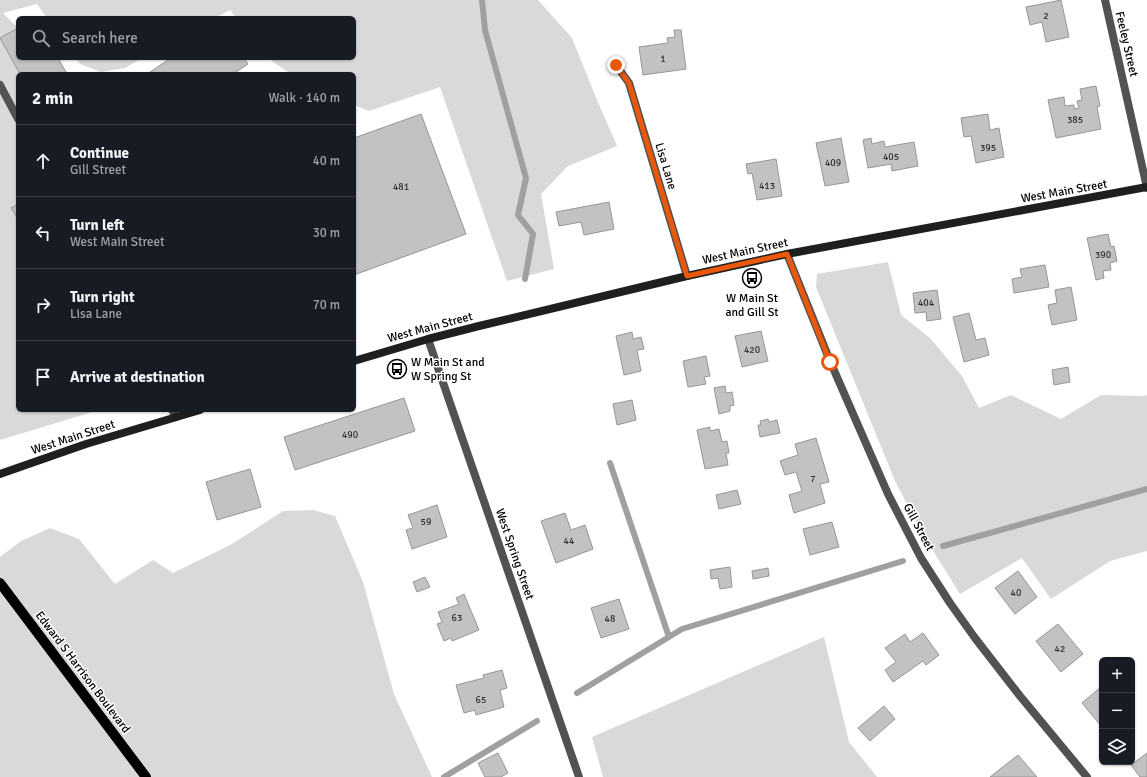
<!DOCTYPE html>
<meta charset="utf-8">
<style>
:root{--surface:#171b24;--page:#20242c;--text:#f1f3f6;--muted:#9ea1a6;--line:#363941}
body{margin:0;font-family:Signika,sans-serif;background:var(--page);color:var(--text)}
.controls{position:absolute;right:12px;bottom:12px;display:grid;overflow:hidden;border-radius:6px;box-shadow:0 1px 3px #0004}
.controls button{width:36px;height:36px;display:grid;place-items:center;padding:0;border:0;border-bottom:1px solid var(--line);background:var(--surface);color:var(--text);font:20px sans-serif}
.stop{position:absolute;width:12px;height:12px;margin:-9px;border:3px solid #ea580c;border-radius:50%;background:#fff}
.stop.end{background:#ea580c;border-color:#fff;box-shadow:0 1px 4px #0008}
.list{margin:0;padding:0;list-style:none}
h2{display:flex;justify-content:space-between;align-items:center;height:52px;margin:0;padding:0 16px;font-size:17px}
h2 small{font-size:13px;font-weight:400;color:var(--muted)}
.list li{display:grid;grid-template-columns:26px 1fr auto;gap:12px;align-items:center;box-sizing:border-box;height:72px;padding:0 16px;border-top:1px solid var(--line)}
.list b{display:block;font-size:15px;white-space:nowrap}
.list p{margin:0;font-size:13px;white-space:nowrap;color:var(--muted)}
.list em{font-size:13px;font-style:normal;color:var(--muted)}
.icon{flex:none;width:22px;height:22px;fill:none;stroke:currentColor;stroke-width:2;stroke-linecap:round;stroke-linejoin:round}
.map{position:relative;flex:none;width:1147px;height:777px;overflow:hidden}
.search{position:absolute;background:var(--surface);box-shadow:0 1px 3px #0004;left:16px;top:16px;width:340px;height:44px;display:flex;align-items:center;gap:10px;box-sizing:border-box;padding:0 14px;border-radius:6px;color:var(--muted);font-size:15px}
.panel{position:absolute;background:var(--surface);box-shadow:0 1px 3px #0004;left:16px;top:72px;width:340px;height:340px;border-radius:6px}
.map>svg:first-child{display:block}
.green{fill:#d9d9d9}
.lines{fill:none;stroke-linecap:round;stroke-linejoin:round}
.stream{stroke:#a0a0a0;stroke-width:6}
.building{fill:#c2c2c2;stroke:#969696}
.primary-casing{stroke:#dbdbdb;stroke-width:12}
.street{stroke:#525252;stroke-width:8}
.secondary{stroke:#1f1f1f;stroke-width:8}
.primary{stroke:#000;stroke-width:10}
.route{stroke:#ea580c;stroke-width:5}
.labels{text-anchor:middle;stroke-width:3;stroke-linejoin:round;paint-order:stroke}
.number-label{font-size:10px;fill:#303030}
.street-label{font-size:12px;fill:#000;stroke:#fff}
.poi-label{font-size:12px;fill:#000;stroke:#fff}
</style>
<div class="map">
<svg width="1147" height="777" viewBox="0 0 1147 777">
<rect width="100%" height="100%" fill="#fff"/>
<!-- green -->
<path class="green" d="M0 0H538L572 38 597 100 617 146 568 166 541 194 554 269 507 281 440 87 369 111 354 105V74H291L273 62 270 58H354V18H236L230 10 215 18H47L37 4 3 13 18 28V58H52L69 74H18V410H99L0 440Z
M75 58H142L125 68 101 72 80 64Z
M888 262 901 315 930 338 962 376 979 408 1011 395 1061 419 1101 395 1144 396 1147 395V551L1110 561 1051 599 1022 558 960 594 925 538 895 481 816 287 817 274Z
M313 510 335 516 363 582 394 694 432 777H0V557L21 541 50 528 79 539 115 584 153 560 173 573 232 544 283 511Z
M824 637 849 742 877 777H603L592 737Z"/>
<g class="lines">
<!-- stream -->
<path class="stream" d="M482 0 485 30 526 178 518 215 533 234 525 279
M610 463 669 637
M943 546 1147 489
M577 693 682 629 903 561
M444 777 537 721"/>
</g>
<!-- building -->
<path class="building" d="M1061 0 1069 37 1046 42 1042 22 1030 25 1026 7Z
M18 28V58H58L67 74H20L0 38Z
M674 30H681L686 69 643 75 639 47 668 43 667 38 675 37Z
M171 58H244L248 64 233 74H147Z
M1096 86 1100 106 1097 107 1101 129 1056 138 1048 100 1064 97 1065 106 1074 105V109L1079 108 1077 101 1082 100 1080 89Z
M421 114 466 234 354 275V138Z
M988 114 990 130 999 128 1004 157 976 163 971 136 964 137 961 118Z
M841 138 849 182 825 186 816 143Z
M871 138 872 144 884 141 885 147 914 142 918 166 892 171 891 164 868 168 863 140Z
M776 159 782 196 757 200 752 173 748 174 746 164Z
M609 202 614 229 584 235 581 222 559 226 556 212Z
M18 204V219L11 208Z
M1108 234 1111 247 1114 246 1117 261 1110 263 1111 270 1103 271 1104 278 1096 280 1087 238Z
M1045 265 1049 287 1014 293 1012 279 1022 277 1020 269Z
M1071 287 1077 320 1052 325 1048 305 1057 303 1055 290Z
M937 290 941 319 927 321 926 312 915 313 913 293Z
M969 313 976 340 985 338 989 355 964 362 953 317Z
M761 331 768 361 742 367 735 336Z
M632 332 633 339 641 337 644 349 637 350 641 371 624 375 616 336Z
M706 356 710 376 704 377 706 384 688 387 683 361Z
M1068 367 1070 382 1054 385 1052 370Z
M725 386 726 393 732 392 734 405 730 406V411L719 414 714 388Z
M404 398 415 431 295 470 284 437Z
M632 400 636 420 617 425 613 404Z
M768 419 769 422 777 420 780 433 760 437 758 425H761L760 421Z
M710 427V431L719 429 722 442 727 441 729 453H726L728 465 705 469 697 430Z
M816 438 829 482 820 484 825 503 794 513 789 495 802 491 796 472 785 475 780 461 798 455 795 444Z
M250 469 261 507 217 520 206 482Z
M737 490 741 504 719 509 716 495Z
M437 505 447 537 412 549 406 530 413 528 408 515Z
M565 513 571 530 585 525 593 549 556 563 541 521Z
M832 522 839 547 810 555 803 529Z
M730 567 732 587 720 589 718 578 711 579 710 570Z
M768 568 769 576 753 579 752 571Z
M1018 571 1037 597 1015 614 995 588Z
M425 577 430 587 417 592 413 582Z
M464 594 479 630 452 641 451 638 444 641 437 624 442 622 438 612 459 604 456 598Z
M619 599 629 629 601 638 591 608Z
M1058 624 1083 654 1061 672 1036 641Z
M923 633 939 655 926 665 923 661 893 682 885 670 896 662 885 648 905 634 910 642Z
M502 670 507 688 500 690 504 707 476 715 475 710 464 713 456 685 484 678 483 675Z
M1102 686V727L1082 703Z
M884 706 895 719 870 741 858 728Z
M498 753 508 773 501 777H485L478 763Z
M1147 753V777H1140L1131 765Z
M1018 755 1037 777H990Z"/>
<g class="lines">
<defs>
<path id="primary" d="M0 583 146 777"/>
</defs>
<!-- primary casing -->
<use href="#primary" class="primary-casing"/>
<!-- street -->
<path class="street" d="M1105 0 1147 188
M616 65 629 83 687 276
M0 85 18 119
M787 254 830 361 888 494 921 558 950 603 975 638 1020 696 1087 777
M428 339 579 777
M172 410 176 417"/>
<!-- secondary -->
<path class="secondary" d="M354 361 428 339 479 326 687 276 787 254 1147 187
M0 474 86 444 200 410"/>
<!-- primary -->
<use href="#primary" class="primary"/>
</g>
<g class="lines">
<!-- route -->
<path class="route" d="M616 65 629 83 687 276 787 254 830 362"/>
</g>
<!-- icons -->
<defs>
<symbol id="bus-ring" viewBox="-11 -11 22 22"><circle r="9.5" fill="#fff" stroke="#000" stroke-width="1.5"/><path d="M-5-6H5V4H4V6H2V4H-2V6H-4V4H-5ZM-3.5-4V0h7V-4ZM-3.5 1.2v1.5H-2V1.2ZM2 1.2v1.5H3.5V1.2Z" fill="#000"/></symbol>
</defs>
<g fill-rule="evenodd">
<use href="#bus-ring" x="741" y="267" width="22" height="22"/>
<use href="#bus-ring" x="386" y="358" width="22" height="22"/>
</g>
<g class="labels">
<!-- number labels -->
<g class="number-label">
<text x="1046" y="19">2</text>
<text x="663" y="62">1</text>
<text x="1075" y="123">385</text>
<text x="988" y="151">395</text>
<text x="891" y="160">405</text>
<text x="833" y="166">409</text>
<text x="767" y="189">413</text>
<text x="401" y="190">481</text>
<text x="1103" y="258">390</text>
<text x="926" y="306">404</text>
<text x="752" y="353">420</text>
<text x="350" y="438">490</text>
<text x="813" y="482">7</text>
<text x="426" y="525">59</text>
<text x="569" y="544">44</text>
<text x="1016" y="596">40</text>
<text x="457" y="621">63</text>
<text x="610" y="622">48</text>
<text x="1060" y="652">42</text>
<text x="481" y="703">65</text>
</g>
<!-- street labels -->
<g class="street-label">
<text transform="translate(1127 44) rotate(77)" y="4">Feeley Street</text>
<text transform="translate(666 166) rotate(73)" y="4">Lisa Lane</text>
<text transform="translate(1064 191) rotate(-10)" y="4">West Main Street</text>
<text transform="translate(745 251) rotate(-12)" y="4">West Main Street</text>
<text transform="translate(430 327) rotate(-15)" y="4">West Main Street</text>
<text transform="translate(73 437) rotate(-18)" y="4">West Main Street</text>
<text transform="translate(919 527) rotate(62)" y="4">Gill Street</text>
<text transform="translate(515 554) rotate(71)" y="4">West Spring Street</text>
<text transform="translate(83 672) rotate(53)" y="4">Edward S Harrison Boulevard</text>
</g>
<!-- poi labels -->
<g class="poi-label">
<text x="752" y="302">W Main St<tspan x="752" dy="14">and Gill St</tspan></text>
<text x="411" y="366" text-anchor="start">W Main St and<tspan x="411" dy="14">W Spring St</tspan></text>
</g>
</g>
</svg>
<div class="controls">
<button>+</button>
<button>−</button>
<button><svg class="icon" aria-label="layers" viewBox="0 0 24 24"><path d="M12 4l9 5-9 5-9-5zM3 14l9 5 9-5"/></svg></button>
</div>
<div class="stop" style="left:830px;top:362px"></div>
<div class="stop end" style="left:616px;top:65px"></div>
<div class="search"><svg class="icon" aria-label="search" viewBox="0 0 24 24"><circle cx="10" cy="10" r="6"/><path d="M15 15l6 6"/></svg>Search here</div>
<section class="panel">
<h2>2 min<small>Walk · 140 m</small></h2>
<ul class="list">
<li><svg class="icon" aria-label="ahead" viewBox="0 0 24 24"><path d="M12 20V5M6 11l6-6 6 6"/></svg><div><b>Continue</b><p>Gill Street</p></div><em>40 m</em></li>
<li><svg class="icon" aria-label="left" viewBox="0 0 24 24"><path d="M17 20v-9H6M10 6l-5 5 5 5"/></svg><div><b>Turn left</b><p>West Main Street</p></div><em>30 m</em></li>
<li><svg class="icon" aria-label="right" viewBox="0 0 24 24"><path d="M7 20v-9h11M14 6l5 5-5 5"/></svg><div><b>Turn right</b><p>Lisa Lane</p></div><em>70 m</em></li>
<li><svg class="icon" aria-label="arrive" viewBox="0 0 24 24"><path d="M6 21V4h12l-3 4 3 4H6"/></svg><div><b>Arrive at destination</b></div></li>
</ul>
</section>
</div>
